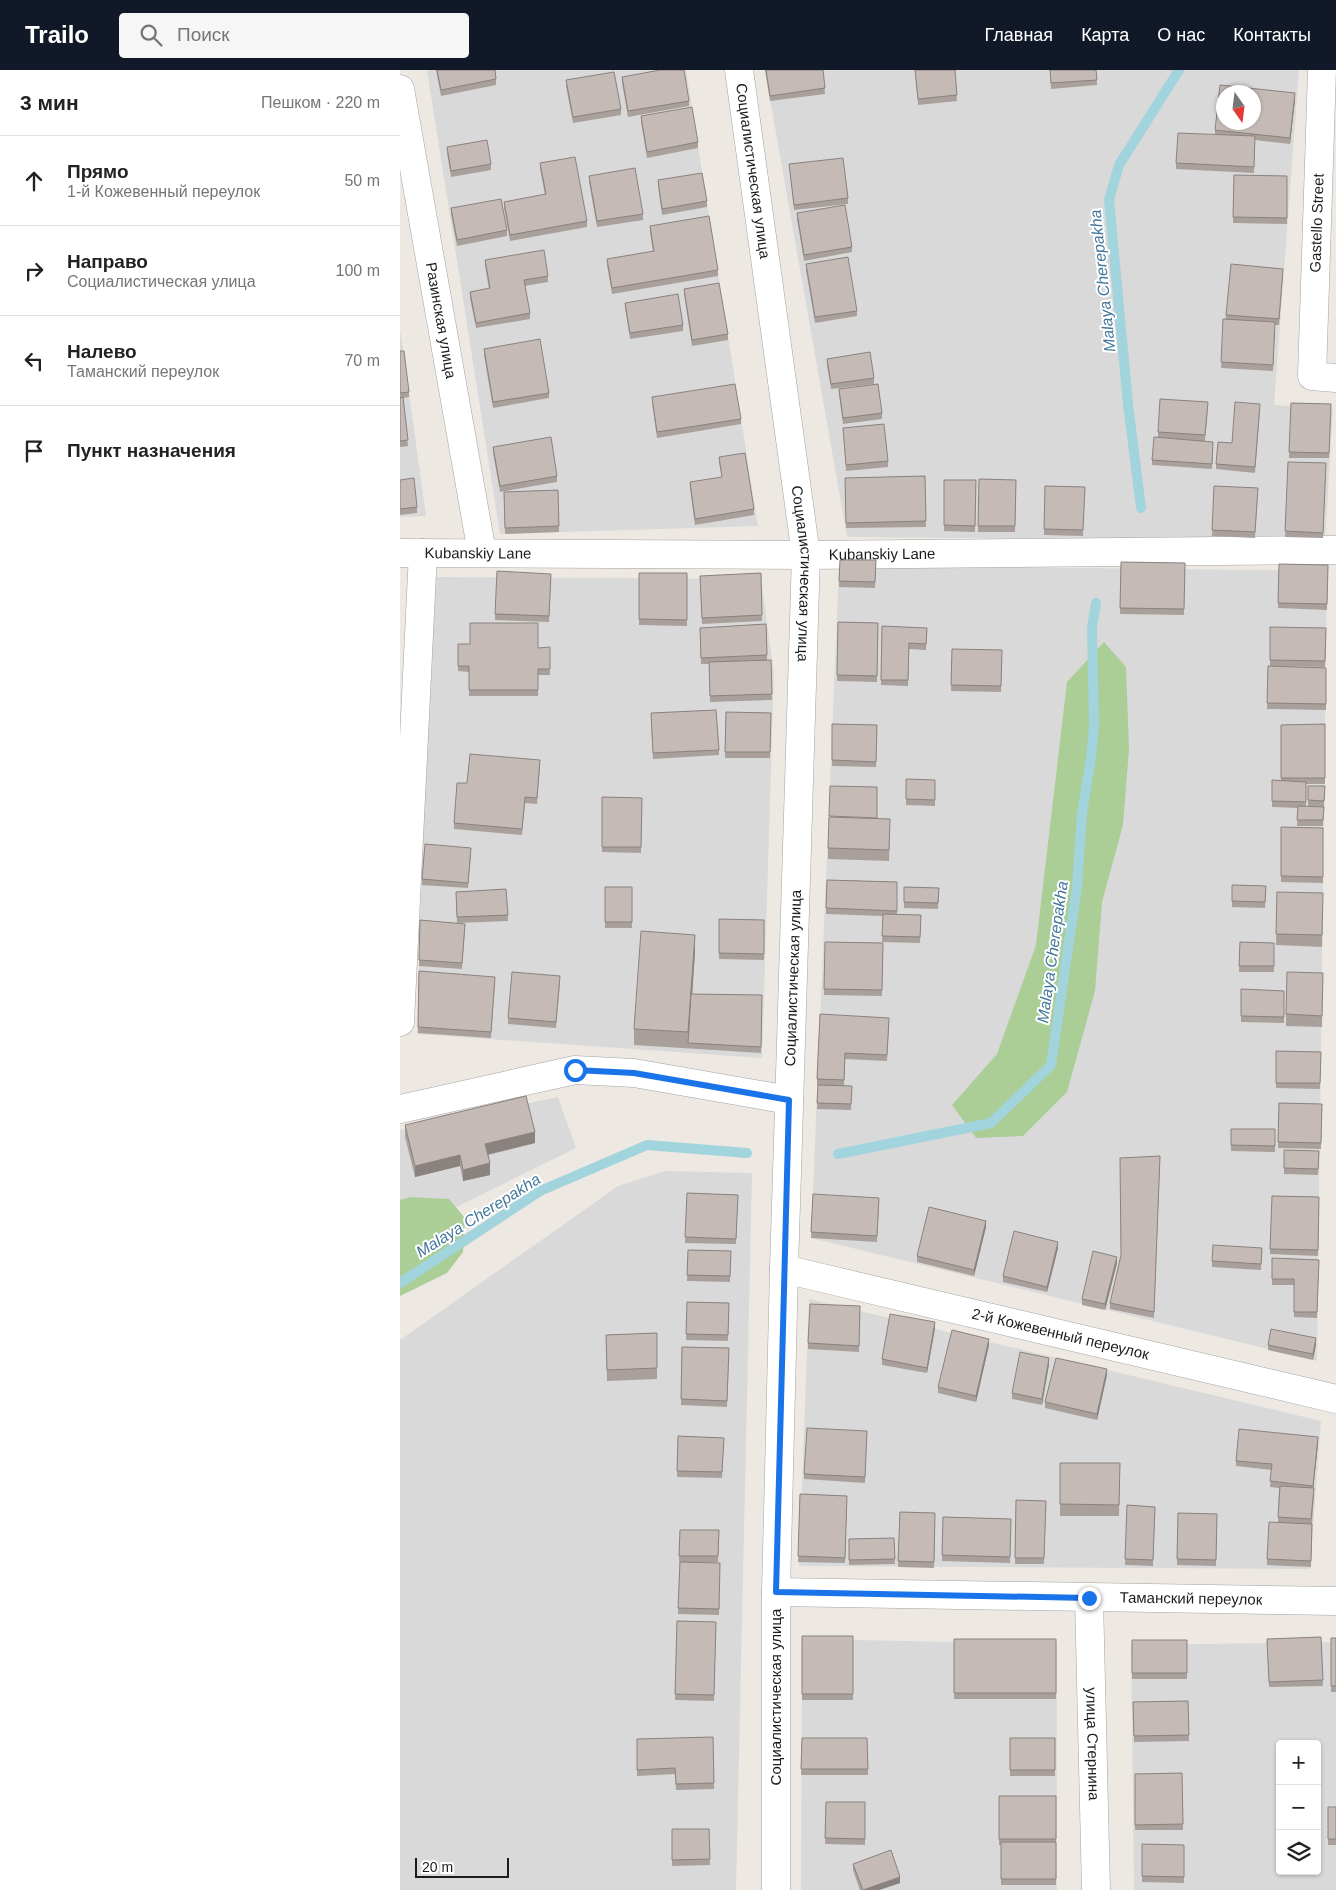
<!DOCTYPE html>
<html lang="ru">
<meta charset="utf-8">
<style>
:root{--surface:#fff;--page:#f6f6f6;--text:#222;--muted:#767676;--line:#e0e0e0;--accent:#111827}
body{margin:0;font-family:Arial,sans-serif;background:var(--page);color:var(--text)}
.controls{position:absolute;right:15px;bottom:15px;display:grid;overflow:hidden;border-radius:5px;box-shadow:0 1px 4px #0004}
.controls button{width:45px;height:45px;display:grid;place-items:center;padding:0;border:0;border-bottom:1px solid var(--line);background:var(--surface);color:var(--text);font:25px sans-serif}
.compass{position:absolute;left:816px;top:15px;width:45px;height:45px;border-radius:50%;background:var(--surface);box-shadow:0 1px 4px #0004;rotate:166deg}
.scale{position:absolute;left:15px;bottom:12px;width:94px;box-sizing:border-box;padding-left:5px;border:2px solid #1c1c1c;border-top:0;font-size:14px;line-height:18px;white-space:nowrap;color:#1c1c1c;-webkit-text-stroke:4px #fff;paint-order:stroke}
.stop{position:absolute;width:15px;height:15px;margin:-11px;border:4px solid #1a73e8;border-radius:50%;background:#fff}
.stop.end{background:#1a73e8;border-color:#fff;box-shadow:0 1px 5px #0008}
.list{margin:0;padding:0;list-style:none}
h2{display:flex;justify-content:space-between;align-items:center;height:65px;margin:0;padding:0 20px;font-size:21px}
h2 small{font-size:16px;font-weight:400;color:var(--muted)}
.list li{display:grid;grid-template-columns:32px 1fr auto;gap:15px;align-items:center;box-sizing:border-box;height:90px;padding:0 20px;border-top:1px solid var(--line)}
.list b{display:block;font-size:19px;white-space:nowrap}
.list p{margin:0;font-size:16px;white-space:nowrap;color:var(--muted)}
.list em{font-size:16px;font-style:normal;color:var(--muted)}
.icon{flex:none;width:28px;height:28px;fill:none;stroke:currentColor;stroke-width:2;stroke-linecap:round;stroke-linejoin:round}
.map{position:relative;flex:none;width:936px;height:1820px;overflow:hidden}
header{display:flex;align-items:center;gap:30px;box-sizing:border-box;height:70px;padding:0 25px;background:var(--accent);color:#fff}
header strong{font-size:24px}
nav{display:flex;gap:28px;margin-inline-start:auto;font-size:18px}
.search{width:350px;height:45px;background:var(--page);display:flex;align-items:center;gap:12px;box-sizing:border-box;padding:0 18px;border-radius:5px;color:var(--muted);font-size:19px}
main{display:flex}
aside{flex:1;background:var(--surface)}
.map>svg:first-child{display:block}
.residential{fill:#dad9d9;fill-rule:evenodd}
.forest{fill:#abcd96}
.lines{fill:none;stroke-linecap:round;stroke-linejoin:round}
.stream{stroke:#a1d4dc;stroke-width:10}
.minor-casing{stroke:#a3a3a3;stroke-width:29}
.minor{stroke:#fff;stroke-width:28}
.wall{fill:#a9a09c}
.shaded-wall{fill:#8a827f}
.building{fill:#c5bab5;stroke:#8a827f;fill-rule:evenodd}
.route{stroke:#1a73e8;stroke-width:6}
.labels{text-anchor:middle;stroke-width:4;stroke-linejoin:round;paint-order:stroke}
.street-label{font-size:15px;fill:#1c1c1c;stroke:#fff}
.water-label{font-size:16px;font-style:italic;fill:#43789c;stroke:#fff}
</style>
<header>
<strong>Trailo</strong>
<div class="search"><svg class="icon" aria-label="search" viewBox="0 0 24 24"><circle cx="10" cy="10" r="6"/><path d="M15 15l6 6"/></svg>Поиск</div>
<nav><a>Главная</a><a>Карта</a><a>О нас</a><a>Контакты</a></nav>
</header>
<main>
<aside>
<h2>3 мин<small>Пешком · 220 m</small></h2>
<ul class="list">
<li><svg class="icon" aria-label="ahead" viewBox="0 0 24 24"><path d="M12 20V5M6 11l6-6 6 6"/></svg><div><b>Прямо</b><p>1-й Кожевенный переулок</p></div><em>50 m</em></li>
<li><svg class="icon" aria-label="right" viewBox="0 0 24 24"><path d="M7 20v-9h11M14 6l5 5-5 5"/></svg><div><b>Направо</b><p>Социалистическая улица</p></div><em>100 m</em></li>
<li><svg class="icon" aria-label="left" viewBox="0 0 24 24"><path d="M17 20v-9H6M10 6l-5 5 5 5"/></svg><div><b>Налево</b><p>Таманский переулок</p></div><em>70 m</em></li>
<li><svg class="icon" aria-label="arrive" viewBox="0 0 24 24"><path d="M6 21V4h12l-3 4 3 4H6"/></svg><div><b>Пункт назначения</b></div></li>
</ul>
</aside>
<div class="map">
<svg width="936" height="1820" viewBox="0 0 936 1820">
<rect width="100%" height="100%" fill="#ede8e1"/>
<!-- residential -->
<path class="residential" d="M27 0H286L358 456 100 464Z
M365 0H899L874 335 933 339 925 471 447 467ZM824 22H854V52H824Z
M0 260 4 287 26 446 0 447Z
M439 495 927 501 917 1291 411 1168Z
M30 507 361 509 374 603 362 988 17 964Z
M158 1027 176 1078 0 1165V1060Z
M265 1101 352 1103 336 1820H0V1270L218 1116Z
M409 1229 921 1351 910 1499 399 1496Z
M402 1569 657 1574V1820H401Z
M936 1572V1820H734L731 1575ZM880 1674H917V1801H880Z"/>
<!-- forest -->
<path class="forest" d="M704 572 726 597 729 679 723 755 702 832 695 921 667 1022 623 1066 576 1068 552 1035 597 984 636 875 667 612Z
M11 1127 49 1129 65 1148 63 1182 47 1203 0 1226V1130Z"/>
<g class="lines">
<!-- stream -->
<path class="stream" d="M741 438 728 334 709 130 719 95 779 0
M438 1084 591 1053 651 995 677 817 682 743 691 688 694 656 692 558 696 533
M0 1213 140 1121 247 1075 347 1083"/>
<defs>
<g id="minor">
<path id="s1" d="M339 0 406 485 384 1199 376 1522V1820"/>
<path d="M922 0 912 306 936 308"/>
<path id="s2" d="M0 19 82 483"/>
<path id="s3" d="M0 483 406 485 936 480"/>
<path d="M0 952 23 483"/>
<path d="M0 1039 175 1000 234 1003 389 1030"/>
<path id="s4" d="M384 1199 936 1329"/>
<path id="s5" d="M376 1522 936 1531"/>
<path id="s6" d="M689 1528 696 1820"/>
</g>
</defs>
<!-- minor casing -->
<use href="#minor" class="minor-casing"/>
<!-- minor -->
<use href="#minor" class="minor"/>
</g>
<!-- wall -->
<path class="wall" d="M36 0H95L96 9V15L41 26Z
M365 0H423L425 24 370 31Z
M515 0H555L557 31 518 35Z
M650 0H696L697 15 651 19Z
M222 7 289 31V36L228 47 222 13Z
M166 10 221 39V45L173 53 166 16Z
M895 29 890 74 855 70 854 103 776 99V93L815 64V60Z
M241 46 298 72V78L247 88 241 52Z
M47 77 91 94V100L51 107 47 83Z
M140 93 187 151V157L110 171 104 138V132L145 125 140 99Z
M389 94 448 128V134L394 140Z
M834 105 887 106V154L833 153Z
M189 106 243 144V150L197 157 189 112Z
M258 110 307 131V137L262 145 258 116Z
M51 138 107 160V166L57 176 51 144Z
M397 143 452 177V182L404 191 397 149Z
M250 156 318 200V206L212 224 207 195V189L253 182 250 162Z
M85 190 148 206V212L125 216 130 243V249L76 258 70 228V222L89 219 85 196Z
M406 194 457 241V246L415 253 406 200Z
M883 205 879 255H875L873 301 821 298 826 245Z
M284 219 328 264V270L292 276 284 224Z
M225 233 283 255V261L230 269 225 238Z
M84 279 149 323V328L93 338 84 285Z
M0 281 9 322V327L3 328 8 376 0 377Z
M427 289 474 308V314L431 319 427 295Z
M439 319 482 343V349L443 354 439 325Z
M252 327 341 349V354L257 368 252 333Z
M891 333 931 334 929 388H889Z
M808 338 805 371 813 378 812 399 752 395V390L758 367V362Z
M860 340 855 403 816 399V394L832 373Z
M443 358 488 391V397L446 401Z
M93 377 157 406V412L100 422 93 383Z
M319 387 354 439V445L295 455 290 418V412L322 407 319 393Z
M888 392 926 393 923 468 885 467Z
M525 406 526 457 446 458 445 408Z
M579 409 616 410 615 462H578Z
M0 410 17 437V443L0 445Z
M544 410H576L575 462 544 461Z
M645 416 685 417 683 466 644 465Z
M814 416 858 418 855 468 812 466Z
M158 420 159 462 105 464 104 422Z
M440 490H476L475 518 439 517Z
M721 492 785 493 784 545 720 544Z
M879 494 928 495 927 540 878 538Z
M239 503H287V556L239 555Z
M361 503 362 551 302 554 300 506Z
M151 504 149 552 95 550V544Z
M438 552 478 553 477 612 437 611Z
M366 554 367 590H371L372 630 310 632 309 594H301L300 558Z
M482 556 527 558 526 580 509 579 508 616 481 615Z
M870 557 926 558 925 597 870 596Z
M138 578 150 599V605H138V626H69V602L58 601V596Z
M552 579 602 580 601 622 551 621Z
M868 596 926 598V640L867 639Z
M326 642 371 643 370 688H325Z
M251 649 319 680V685L253 689Z
M432 654 477 655 476 697 432 696Z
M925 654V714H906V737H924L923 756H897L898 738 872 737V710L881 711V655Z
M140 696 137 734 125 733 122 765 54 759V753L67 713Z
M506 709 535 710V736L506 735Z
M908 716H925L924 737 908 736Z
M202 727 242 728 241 783 202 782Z
M477 748 490 760 489 791 428 789V778Z
M881 757 923 758V813L881 812Z
M71 784 68 818 22 815V809Z
M427 810 497 812V845H521L520 873 482 872 483 846 426 844Z
M832 815 866 816 865 838 832 837Z
M205 817H232V858H205Z
M504 817 539 818 538 839 504 838Z
M106 819 108 851 57 853 56 822Z
M877 822 923 834 922 877 876 875Z
M319 849 364 850V890L319 889Z
M20 850 65 860 62 899 19 896Z
M425 872 483 873 482 926 424 925Z
M840 872 874 873V902H839Z
M295 881 292 924 362 925 361 983 234 975V959Z
M19 901 95 913 91 968 18 963Z
M923 903 922 957 886 956V944Z
M160 912 156 958 108 954V948Z
M841 919 884 921V953L841 952Z
M420 944 489 954 487 991 445 989 444 1016H452L451 1040 417 1039 418 1015H417V1009Z
M876 981 921 982 920 1019 876 1018Z
M879 1033 922 1034 921 1079 878 1078Z
M5 1055 135 1073 88 1085 90 1105 63 1111 60 1096 15 1107 5 1067Z
M831 1059H875V1082L831 1081Z
M884 1080 919 1081 918 1105 884 1104Z
M760 1086 754 1248 710 1239V1233Z
M287 1123 338 1125 336 1174 285 1173Z
M413 1124 479 1133 477 1172 411 1168Z
M872 1126 919 1127 918 1186 870 1184Z
M586 1157 574 1206 517 1192V1186Z
M658 1178 647 1222 603 1212V1206Z
M862 1178 861 1200 812 1197V1191Z
M288 1180 331 1181 330 1212 287 1211Z
M872 1188 919 1190 917 1248 894 1247V1215H872Z
M717 1193 705 1240 682 1235V1229Z
M287 1232 329 1233 328 1271 286 1270Z
M460 1236 459 1282 408 1279V1273Z
M535 1258 527 1303 482 1295V1289Z
M257 1263V1309L207 1311 206 1265Z
M916 1274 913 1290 868 1280V1275Z
M589 1275 576 1332 538 1323V1317Z
M282 1277 329 1278 327 1337 281 1335Z
M649 1294 642 1335 612 1329V1323Z
M707 1305 697 1350 645 1338V1332Z
M467 1361 465 1413 404 1409V1404Z
M278 1366 324 1368 322 1408 277 1407Z
M918 1373 913 1418 914 1424 912 1454V1460L911 1497 867 1495V1489L878 1452 879 1418 870 1417 872 1400 836 1396V1391Z
M660 1393H720L719 1446H660Z
M400 1424 447 1426 445 1493 398 1492Z
M616 1430 646 1431 644 1494H615Z
M727 1435 755 1437 753 1496 725 1495Z
M500 1442 535 1443 534 1498 498 1497Z
M778 1443 817 1444 816 1496 777 1495Z
M543 1447 611 1449 610 1493 542 1491Z
M280 1460H319L318 1492H279Z
M494 1468 495 1494 449 1495V1469Z
M280 1492 320 1493 319 1545 278 1544Z
M277 1551 316 1552 314 1631 275 1630Z
M402 1566H453V1630H402Z
M921 1567 923 1616 869 1617 867 1569Z
M931 1568H936V1622H931Z
M554 1569H656V1629H554Z
M732 1570H787V1609H732Z
M788 1631 789 1671 734 1672 733 1632Z
M313 1667 314 1719 276 1720 275 1704 237 1706V1669Z
M402 1668H467L468 1705H401Z
M610 1668H655V1706H610Z
M782 1703 783 1760H735V1704Z
M599 1726H656V1815H601V1775H599Z
M426 1732H465V1775L425 1774Z
M928 1737H936V1775H928Z
M272 1759H309L310 1795 272 1796Z
M742 1774 784 1775V1813L742 1812Z
M453 1794 500 1813 479 1820H460L453 1800Z"/>
<!-- shaded-wall -->
<path class="shaded-wall" d="M895 23V29L890 74V68Z
M295 865V881L289 973 288 962Z
M135 1062V1073L85 1085V1074Z
M60 1085V1096L15 1107V1096Z
M90 1093V1105L63 1111V1100Z
M586 1151V1157L574 1206V1200Z
M658 1172V1178L647 1222V1217Z
M717 1187V1193L705 1240V1234Z
M535 1252V1258L527 1303V1298Z
M916 1268V1274L913 1290V1284Z
M589 1269V1275L576 1332V1326Z
M649 1288V1294L642 1335V1329Z
M707 1299V1305L697 1350V1344Z
M918 1367V1373L913 1421V1416Z
M500 1807V1813L479 1820H463Z"/>
<!-- building -->
<path class="building" d="M37 0H95L96 9 41 20Z
M260 0H284L289 31 228 41 222 7Z
M366 0H423L425 18 370 26Z
M515 0H555L557 25 518 29Z
M650 0H696L697 10 651 13Z
M214 2 221 39 173 47 166 10Z
M820 15 895 23 890 68 815 60ZM824 22H854V52H824Z
M292 37 298 72 247 82 241 46Z
M778 63 855 66 854 97 776 93Z
M87 70 91 94 51 101 47 77Z
M175 87 187 151 110 165 104 132 146 124 140 93Z
M443 88 448 128 394 135 389 94Z
M235 98 243 144 197 151 189 106Z
M302 103 307 131 262 139 258 110Z
M834 105 887 106V148L833 147Z
M101 129 107 160 57 170 51 138Z
M445 135 452 177 404 185 397 143Z
M309 146 318 200 212 218 207 189 254 181 250 156Z
M144 180 148 206 124 210 130 243 76 253 70 222 90 218 85 190Z
M448 187 457 241 415 247 406 194Z
M831 194 883 199 879 249 826 245Z
M319 213 328 264 292 270 284 219Z
M278 224 283 255 230 263 225 233Z
M823 249 875 252 873 295 821 292Z
M140 269 149 323 93 332 84 279Z
M0 281H4L9 322 0 323Z
M470 282 474 308 431 314 427 289Z
M335 314 341 349 257 362 252 327Z
M478 314 482 343 443 348 439 319Z
M3 327 8 370 0 371V328Z
M760 329 808 332 805 365 758 362Z
M835 332 860 334 855 397 816 394 818 372 832 373Z
M891 333 931 334 929 383 889 382Z
M484 354 488 391 446 395 443 358Z
M151 367 157 406 100 416 93 377Z
M754 367 813 372 812 394 752 390Z
M345 383 354 439 295 449 290 412 322 407 319 387Z
M888 392 926 393 923 463 885 461Z
M525 406 526 451 446 453 445 408Z
M14 408 17 437 0 439V410Z
M579 409 616 410 615 456H578Z
M544 410H576L575 456 544 455Z
M645 416 685 417 683 460 644 459Z
M814 416 858 418 855 462 812 460Z
M158 420 159 456 105 458 104 422Z
M440 490H476L475 512 439 511Z
M721 492 785 493 784 539 720 538Z
M879 494 928 495 927 534 878 533Z
M97 501 151 504 149 546 95 544Z
M239 503H287V550L239 549Z
M361 503 362 545 302 548 300 506Z
M438 552 478 553 477 606 437 605Z
M70 553H138V578L150 577V599H138V620H69V596H58V574H70Z
M366 554 367 585 301 588 300 558Z
M482 556 527 558 526 574 509 573 508 610H481Z
M870 557 926 558 925 591 870 590Z
M552 579 602 580 601 616 551 615Z
M371 590 372 624 310 626 309 592Z
M868 596 926 598V634L867 633Z
M316 640 319 680 253 683 251 643Z
M326 642 371 643 370 682H325Z
M432 654 477 655 476 692 432 690Z
M925 654V708H881V655Z
M70 684 140 690 137 728 125 727 122 759 54 753 57 713H67Z
M506 709 535 710V730L506 729Z
M872 710 906 712V732L872 731Z
M430 716 477 717V748L429 746Z
M908 716H925L924 731 908 730Z
M202 727 242 728 241 777H202Z
M898 736 924 737 923 750H897Z
M429 747 490 749 489 780 428 778Z
M881 757 923 758V807L881 806Z
M25 774 71 778 68 813 22 809Z
M427 810 497 812V841L426 838Z
M832 815 866 816 865 832 832 831Z
M205 817H232V852H205Z
M504 817 539 818 538 833 504 832Z
M106 819 108 845 57 847 56 822Z
M877 822 923 823 922 865 876 864Z
M483 844 521 845 520 867 482 866Z
M319 849 364 850V884L319 883Z
M20 850 65 854 62 893 19 890Z
M241 861 295 865 288 962 234 959Z
M425 872 483 873 482 920 424 919Z
M840 872 874 873V896H839Z
M19 901 95 907 91 962 18 957Z
M112 902 160 906 156 952 108 948Z
M887 902 923 903 922 946 886 944Z
M841 919 884 921V947L841 946Z
M291 924 362 925 361 977 288 973Z
M420 944 489 948 487 985 445 983 444 1010 417 1009Z
M876 981 921 982 920 1013H876Z
M418 1015 452 1016 451 1034 417 1033Z
M126 1026 135 1062 85 1074 90 1093 63 1100 60 1085 15 1096 5 1055Z
M879 1033 922 1034 921 1073 878 1072Z
M831 1059H875V1076L831 1075Z
M884 1080 919 1081 918 1099 884 1098Z
M760 1086 754 1242 710 1233 721 1185 720 1088Z
M287 1123 338 1125 336 1169 285 1167Z
M413 1124 479 1128 477 1166 411 1162Z
M872 1126 919 1127 918 1180 870 1179Z
M529 1137 586 1151 574 1200 517 1186Z
M614 1161 658 1172 647 1217 603 1206Z
M813 1175 862 1178 861 1194 812 1191Z
M288 1180 331 1181 330 1206 287 1205Z
M693 1181 717 1187 705 1234 682 1229Z
M872 1188 919 1190 917 1242H894V1209H872Z
M287 1232 329 1233 328 1265 286 1264Z
M410 1234 460 1236 459 1276 408 1273Z
M490 1244 535 1252 527 1298 482 1289Z
M871 1259 916 1268 913 1284 868 1275Z
M552 1260 589 1269 576 1326 538 1317Z
M257 1263V1298L207 1300 206 1265Z
M282 1277 329 1278 327 1331 281 1329Z
M620 1282 649 1288 642 1329 612 1323Z
M656 1288 707 1299 697 1344 645 1332Z
M407 1358 467 1361 465 1407 404 1404Z
M839 1359 918 1367 913 1416 870 1411 872 1394 836 1391Z
M278 1366 324 1368 322 1402 277 1401Z
M660 1393H720L719 1435 660 1434Z
M880 1416 914 1418 911 1449 878 1447Z
M400 1424 447 1426 445 1488 398 1486Z
M616 1430 646 1431 644 1488H615Z
M727 1435 755 1437 753 1490 725 1489Z
M500 1442 535 1443 534 1492 498 1491Z
M778 1443 817 1444 816 1490 777 1489Z
M543 1447 611 1449 610 1487 542 1485Z
M869 1452 912 1454 911 1491 867 1489Z
M280 1460H319L318 1486H279Z
M494 1468 495 1489 449 1490V1469Z
M280 1492 320 1493 319 1539 278 1538Z
M277 1551 316 1552 314 1625 275 1624Z
M402 1566H453V1624H402Z
M921 1567 923 1610 869 1612 867 1569Z
M931 1568H936V1616H931Z
M554 1569H656V1623H554Z
M732 1570H787V1603H732Z
M788 1631 789 1665 734 1666 733 1632Z
M313 1667 314 1713 276 1714 275 1698 237 1700V1669Z
M402 1668H467L468 1699H401Z
M610 1668H655V1700H610Z
M782 1703 783 1754 735 1755V1704Z
M599 1726H656V1769H599Z
M426 1732H465V1769L425 1768Z
M928 1737H936V1769H928Z
M272 1759H309L310 1789 272 1790Z
M601 1772H656V1809H601Z
M742 1774 784 1775V1807L742 1806Z
M491 1780 500 1807 463 1820 453 1794Z"/>
<g class="lines">
<!-- route -->
<path class="route" d="M175 1000 234 1003 389 1030 376 1522 689 1528"/>
</g>
<g class="labels">
<!-- street labels -->
<g class="street-label">
<text dy="5" stroke="none"><textPath href="#s1" startOffset="102">Социалистическая улица</textPath></text>
<text transform="translate(917 153) rotate(-88)" y="5">Gastello Street</text>
<text dy="5" stroke="none"><textPath href="#s2" startOffset="235">Разинская улица</textPath></text>
<text dy="5" stroke="none"><textPath href="#s3" startOffset="78">Kubanskiy Lane</textPath></text>
<text dy="5" stroke="none"><textPath href="#s3" startOffset="482">Kubanskiy Lane</textPath></text>
<text dy="5" stroke="none"><textPath href="#s1" startOffset="508">Социалистическая улица</textPath></text>
<text transform="translate(393 908) rotate(-88)" y="5">Социалистическая улица</text>
<text dy="5" stroke="none"><textPath href="#s4" startOffset="284">2-й Кожевенный переулок</textPath></text>
<text dy="5" stroke="none"><textPath href="#s5" startOffset="415">Таманский переулок</textPath></text>
<text transform="translate(376 1627) rotate(-90)" y="5">Социалистическая улица</text>
<text dy="5" stroke="none"><textPath href="#s6" startOffset="146">улица Стернина</textPath></text>
</g>
<!-- water labels -->
<g class="water-label">
<text transform="translate(702 211) rotate(-96)" y="6">Malaya Cherepakha</text>
<text transform="translate(652 882) rotate(-82)" y="6">Malaya Cherepakha</text>
<text transform="translate(78 1145) rotate(-32)" y="6">Malaya Cherepakha</text>
</g>
</g>
</svg>
<div class="controls">
<button>+</button>
<button>−</button>
<button><svg class="icon" aria-label="layers" viewBox="0 0 24 24"><path d="M12 4l9 5-9 5-9-5zM3 14l9 5 9-5"/></svg></button>
</div>
<svg class="compass" viewBox="-18 -18 36 36"><path d="M0-13l5 13h-10z" fill="#e53935"/><path d="M0 13l5-13h-10z" fill="#767676"/></svg>
<div class="scale">20 m</div>
<div class="stop" style="left:175px;top:1000px"></div>
<div class="stop end" style="left:689px;top:1528px"></div>
</div>
</main>
